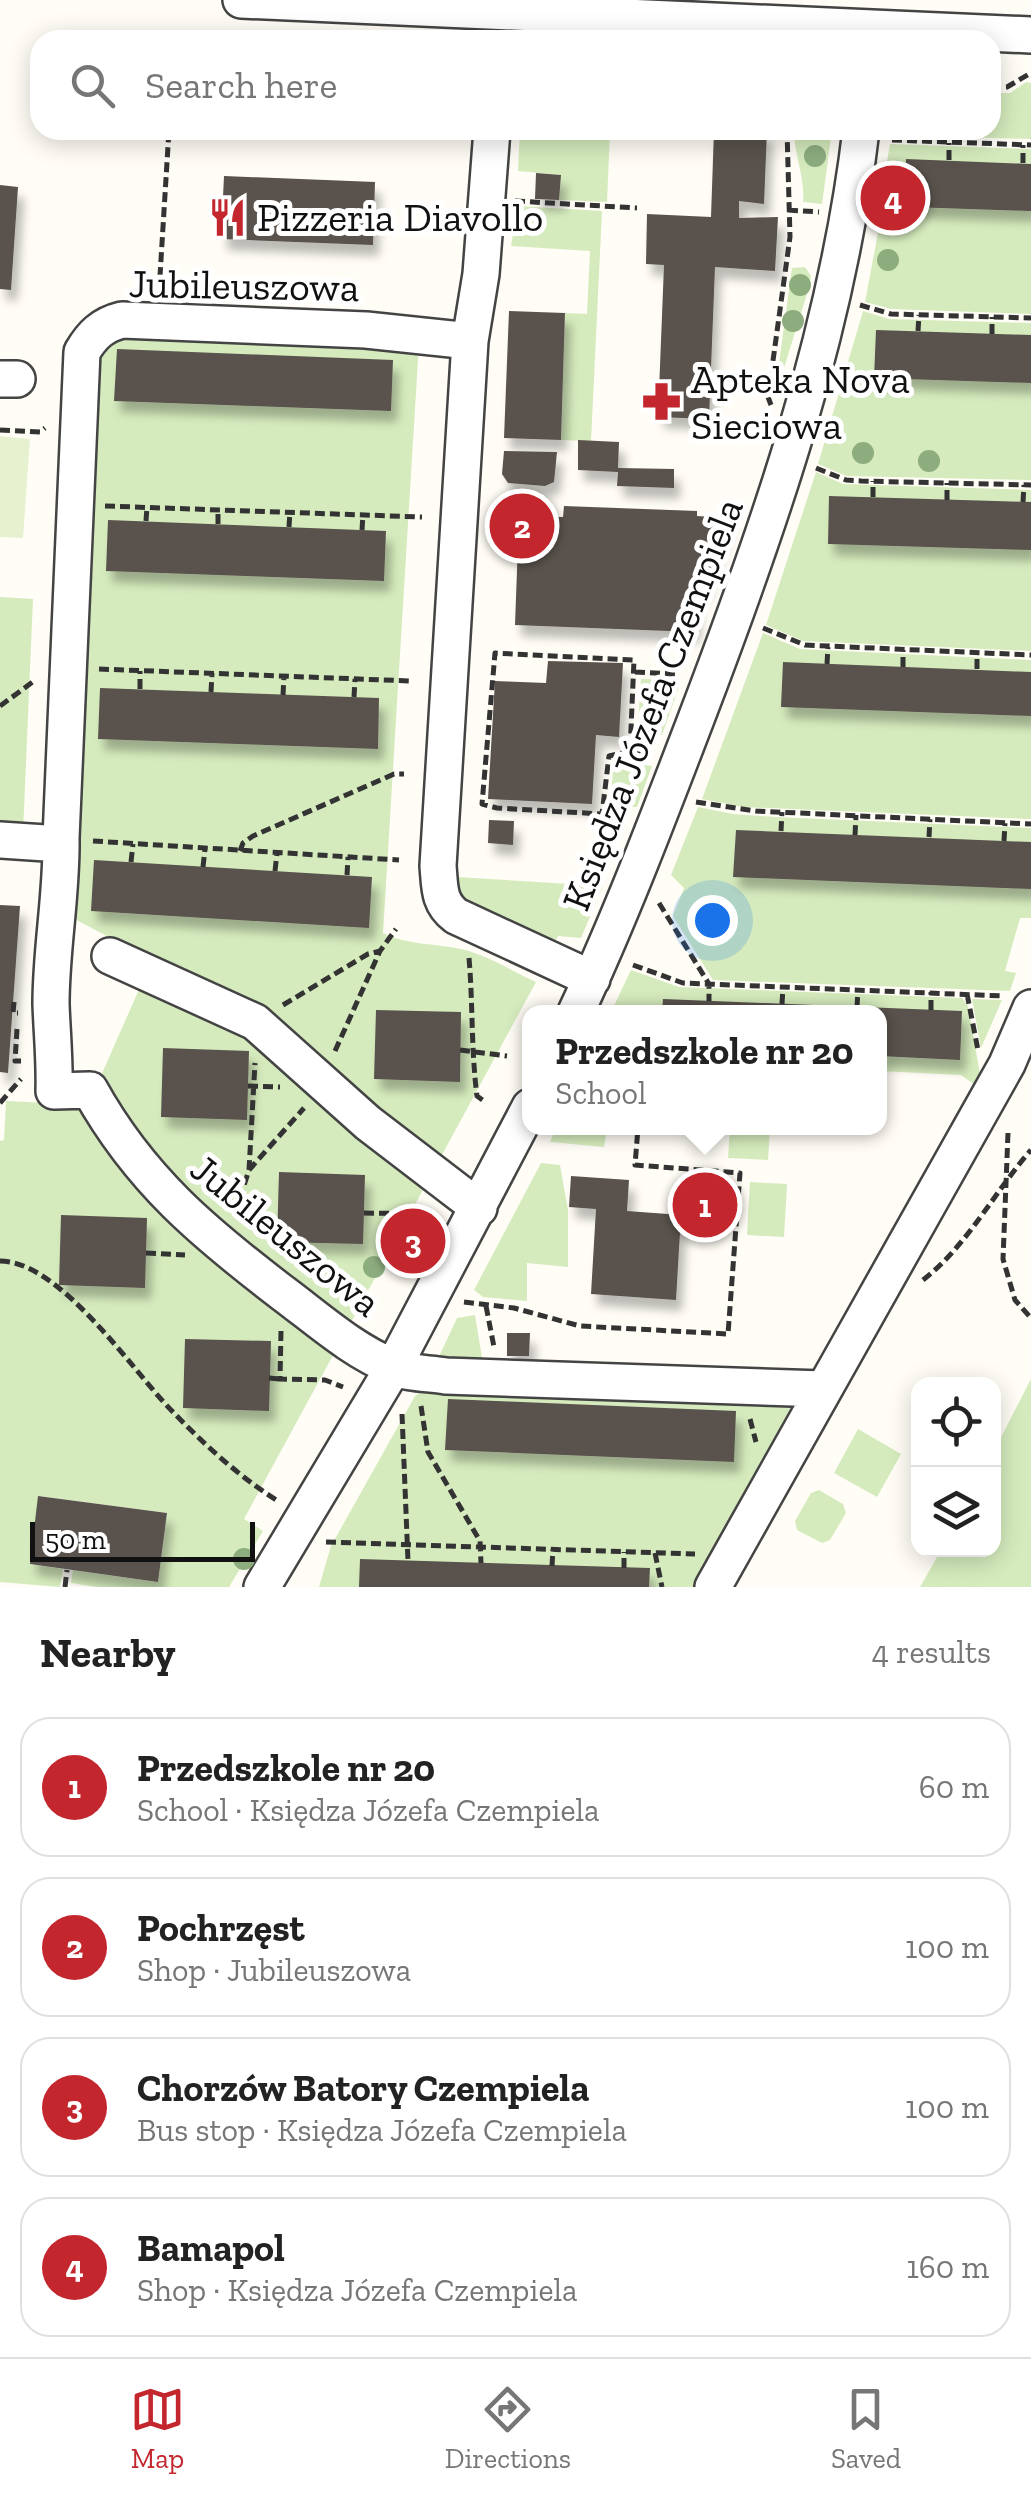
<!DOCTYPE html>
<meta charset="utf-8">
<style>
:root{--surface:#fff;--page:#f6f6f6;--text:#222;--muted:#767676;--line:#e0e0e0;--accent:#c4262e}
body{margin:0;font-family:"Zilla Slab",serif;background:var(--page);color:var(--text)}
.controls{position:absolute;right:30px;bottom:30px;display:grid;overflow:hidden;border-radius:20px;box-shadow:0 5px 25px #0003}
.controls button{width:90px;height:90px;display:grid;place-items:center;padding:0;border:0;border-bottom:2px solid var(--line);background:var(--surface);color:var(--text);font:50px sans-serif}
.scale{position:absolute;left:30px;bottom:25px;width:225px;box-sizing:border-box;padding-left:10px;border:5px solid #111;border-top:0;font-size:28px;line-height:35px;white-space:nowrap;color:#111;-webkit-text-stroke:8px #fff;paint-order:stroke}
.you{position:absolute;left:712px;top:920px;width:35px;height:35px;margin:-25px;border:8px solid #fff;border-radius:50%;background:#1a73e8;box-shadow:0 0 0 15px #1a73e833}
.badge{display:grid;place-items:center;width:65px;height:65px;border-radius:50%;background:var(--accent);color:#fff;font-size:32px;font-weight:700}
.pin{position:absolute;translate:-50% -50%;border:5px solid #fff;box-shadow:0 2px 10px #0006}
.popup{position:absolute;left:522px;top:1005px;width:365px;height:130px;box-sizing:border-box;display:grid;place-content:center;border-radius:20px;background:var(--surface);filter:drop-shadow(0 2px 8px #0005);font-size:32px;white-space:nowrap;color:var(--muted)}
.popup b{font-size:38px;color:var(--text)}
.popup::after{content:'';position:absolute;left:50%;top:100%;margin-left:-20px;border:20px solid transparent;border-top-color:var(--surface)}
.list{margin:0;padding:0;list-style:none}
h2{display:flex;justify-content:space-between;align-items:center;height:130px;margin:0;padding:0 40px;font-size:42px}
h2 small{font-size:32px;font-weight:400;color:var(--muted)}
.list li{display:grid;grid-template-columns:65px 1fr auto;gap:30px;align-items:center;box-sizing:border-box;height:140px;margin:0 20px 20px;padding:0 20px;border:2px solid var(--line);border-radius:30px}
.list b{display:block;font-size:38px;white-space:nowrap}
.list p{margin:0;font-size:32px;white-space:nowrap;color:var(--muted)}
.list em{font-size:32px;font-style:normal;color:var(--muted)}
.icon{flex:none;width:55px;height:55px;fill:none;stroke:currentColor;stroke-width:2;stroke-linecap:round;stroke-linejoin:round}
.map{position:relative;flex:none;width:1031px;height:1587px;overflow:hidden}
.search{position:absolute;background:var(--surface);box-shadow:0 5px 25px #0003;left:30px;right:30px;top:30px;height:110px;display:flex;align-items:center;gap:25px;box-sizing:border-box;padding:0 35px;border-radius:30px;color:var(--muted);font-size:38px}
.sheet{height:770px;background:var(--surface)}
nav{display:flex;justify-content:space-around;align-items:center;box-sizing:border-box;height:140px;border-top:2px solid var(--line);background:var(--surface);font-size:28px;color:var(--muted)}
nav a{display:grid;justify-items:center;gap:5px}
nav .on{color:var(--accent)}
.map>svg:first-child{display:block}
.green{fill:#d5ebbd}
.pitch{fill:#e6f2cf}
.building{fill:#5a524d;filter:url(#shadow)}
.lines{fill:none;stroke-linecap:round;stroke-linejoin:round}
.minor-casing{stroke:#444;stroke-width:40}
.path{stroke:#333;stroke-width:5;stroke-dasharray:10 5;stroke-linecap:butt}
.minor{stroke:#fff;stroke-width:35}
.tree{fill:#8dad7f}
.labels{text-anchor:middle;stroke-width:10;stroke-linejoin:round;paint-order:stroke}
.poi-label{font-size:40px;fill:#111;stroke:#fff;text-anchor:start}
.street-label{font-size:40px;fill:#111;stroke:#fff}
</style>
<div class="map">
<svg width="1031" height="1587" viewBox="0 0 1031 1587">
<defs>
<filter id="shadow"><feDropShadow dx="6" dy="11" stdDeviation="5" flood-color="#0004"/></filter>
</defs>
<rect width="100%" height="100%" fill="#fffdf5"/>
<!-- green -->
<path class="green" d="M1026 82 1031 83V139L891 135 892 130H991V93H1010Z
M520 130H610L607 202 559 200 560 175 518 171Z
M794 130H832L822 204 803 202C805 176 794 155 794 130Z
M890 144 1031 149V314L891 309 865 302 883 206 903 207 904 180 884 179Z
M518 206 602 211 591 441 561 440 565 313 587 314 590 251 511 246Z
M805 267 811 276 807 294 774 400 792 268Z
M863 311 889 319 1031 323V480L846 476 818 464Z
M129 335 419 343 383 933C408 946 441 943 469 951 492 958 514 972 536 982L244 1519 263 1531 229 1587H97L71 1583 73 1570 158 1582 167 1513 39 1496 30 1564 63 1569 60 1587 0 1582V1141L4 1140 6 1101 88 1105 152 960 69 916 92 370 103 346Z
M816 472 843 484 1031 490V651L803 641 766 625Z
M0 597 33 599 23 833 0 832Z
M763 633 800 649 1031 660V819L743 807 702 799Z
M641 679 676 680 679 687 662 735 637 738Z
M636 764 652 766 637 807 610 806 613 772Z
M698 807 733 814 776 817 1031 828V918H1020L1005 971 1016 973 1010 991 713 980 673 916 684 888 671 875Z
M457 877 603 886 581 938 558 936 553 946C519 931 461 920 457 877Z
M631 970 679 987 962 998 968 1006 983 1091 961 1075 880 1071V1012H611Z
M972 999 1002 1000 981 1048Z
M556 1128H607L604 1147 550 1142Z
M730 1128H770L768 1160 728 1158Z
M541 1163 560 1165 568 1210V1267L527 1263V1301L483 1297 474 1290Z
M750 1182 787 1184 784 1237 747 1235Z
M475 1315 484 1370 436 1363 457 1318Z
M1031 1379V1587H920L941 1550H994V1451Z
M427 1388 804 1402 704 1587H319L331 1546 415 1396Z
M858 1429 901 1454 877 1497 834 1473Z
M819 1490 843 1504 846 1513 830 1540 822 1543 797 1530 795 1521 811 1493Z"/>
<!-- pitch -->
<path class="pitch" d="M0 436 30 439 23 538 0 537Z"/>
<!-- building -->
<path class="building" d="M714 130H767L764 204 739 201V218L778 217 775 271 715 267 709 419 658 417 664 265 646 264 647 214 711 217Z
M906 159 1031 164V211L881 206 882 179H905Z
M536 173 561 175 559 200 535 199Z
M224 176 375 182 373 245 221 239Z
M0 185 18 187 11 290 0 289Z
M509 311 565 313 561 440 504 438Z
M876 330 1031 335V383L874 378Z
M117 349 393 360 391 411 114 401Z
M578 440 619 442 618 468 674 469V488L617 486 618 472 578 470Z
M504 451 557 452 554 482 545 486 508 483 502 474Z
M829 496 1031 502V550L828 544Z
M564 506 697 511V516L728 518 702 591H696L694 632 515 625 519 516 563 517Z
M108 520 386 531 384 581 106 571Z
M548 661 623 663 619 737 596 735 592 804 488 799 495 681 546 683Z
M783 662 1031 672V716L781 707Z
M100 688 379 698 378 749 98 739Z
M489 820 514 821 513 845 488 843Z
M736 830 1031 842V889L733 877Z
M94 860 372 877 369 928 91 911Z
M0 905 20 906 8 1073 0 1072Z
M663 999 962 1011 960 1060 880 1056V1012H662Z
M376 1010 461 1012 460 1082 374 1079Z
M163 1048 249 1051 247 1120 161 1117Z
M279 1172 365 1175 363 1244 277 1242Z
M571 1176 629 1180 627 1211 681 1215 676 1300 591 1294 596 1209 569 1207Z
M61 1215 147 1218 145 1288 59 1285Z
M507 1333H530L529 1356H507Z
M185 1339 271 1341 269 1411 183 1408Z
M448 1399 736 1411 734 1462 445 1450Z
M38 1496 167 1513 158 1582 30 1564Z
M360 1559 650 1568 649 1587H359Z"/>
<g class="lines">
<defs>
<path id="minor" d="M241 0 1031 35
M492 130 481 274 470 341 438 866C440 887 438 902 456 916L592 979
M470 341 366 330 122 320C102 325 92 335 82 352L61 838C62 894 51 948 51 1004 52 1033 55 1062 54 1091L90 1090C140 1180 204 1233 284 1294 320 1321 352 1350 393 1367 409 1374 429 1373 446 1376L823 1389
M0 379H17
M0 840 61 844
M110 956 255 1022 368 1123 479 1208
M576 1012C621 916 658 818 696 719 769 528 837 333 861 130
M262 1587 393 1368 530 1107
M713 1587 1007 1064 1031 1008"/>
</defs>
<!-- minor casing -->
<use href="#minor" class="minor-casing"/>
<!-- path -->
<path class="path" d="M173 34V40
M991 88 1007 87 1031 73
M892 140 1031 145
M949 160V143
M1023 163V145
M515 201 637 208
M788 210 819 212
M159 292 169 130
M860 305 891 314 1031 318
M918 331 919 315
M992 334V317
M771 405 768 397 790 237 787 130
M0 430 40 432 45 428
M816 468 846 480 861 481 1031 485
M873 497V481
M947 500V483
M1023 502 1024 485
M105 506 422 517
M146 521 147 507
M218 524V509
M289 527 290 511
M362 530 363 514
M763 628 805 645 1031 655
M827 664 828 647
M903 667V650
M99 669 411 681
M977 669V653
M635 672 677 674
M140 689V671
M211 692 212 673
M283 695 284 676
M354 697 355 679
M0 706 34 681
M630 751 609 756 602 814 497 808 482 804 495 653 634 660 630 751 649 752
M696 802 756 811 1031 824
M781 831 782 812
M855 835 856 815
M929 837 930 819
M93 841 399 860
M1004 841 1005 823
M240 851 243 843 253 836 394 774H404
M131 862 133 844
M203 867 205 849
M275 871 277 853
M347 875 348 857
M659 903 709 984V1001
M469 958C473 1004 471 1050 477 1096L484 1101
M633 965 683 983 1003 996
M967 994 978 1050
M14 1002 13 1013H18
M782 1004 783 987
M283 1005 368 954 380 951
M857 1007 858 990
M931 1010V992
M17 1029 15 1061H21
M460 1050 507 1056
M335 1051 380 951 396 929
M248 1086 280 1087
M0 1103 21 1079
M666 1128H693
M1008 1133 1003 1259 1015 1300 1031 1318
M249 1170 255 1063
M235 1213 249 1170 304 1108
M364 1213 433 1214
M146 1253 185 1255
M0 1261C60 1261 132 1370 172 1411 204 1444 238 1476 278 1501
M923 1280C967 1246 995 1191 1031 1150
M464 1302 514 1308 580 1326 728 1334 740 1173 635 1165 638 1128
M486 1306 494 1347
M281 1331 280 1379 325 1380 343 1387
M269 1378 280 1379
M421 1406 428 1452 480 1541 481 1563
M402 1414 408 1561
M750 1419 756 1442
M326 1542 695 1554
M655 1553 662 1587
M552 1566 553 1549
M624 1568V1552
M65 1587 67 1570"/>
<!-- minor -->
<use href="#minor" class="minor"/>
</g>
<!-- trees -->
<g class="tree">
<circle cx="815" cy="156" r="11"/>
<circle cx="892" cy="224" r="11"/>
<circle cx="888" cy="260" r="11"/>
<circle cx="800" cy="285" r="11"/>
<circle cx="793" cy="321" r="11"/>
<circle cx="863" cy="453" r="11"/>
<circle cx="929" cy="461" r="11"/>
<circle cx="395" cy="1228" r="11"/>
<circle cx="374" cy="1267" r="11"/>
<circle cx="244" cy="1559" r="11"/>
</g>
<!-- icons -->
<defs>
<symbol id="restaurant-bare" viewBox="-9 -9 18 18"><path d="M-5-6h1v4h1v-4h1v4h1v-4h1v5L-1.5 .5V6h-2V.5L-5-1ZM5-6V6H3V1.5H1.5Q1.5-4 5-6Z" fill="#c4262e" stroke="#fff" stroke-width="2.5" paint-order="stroke"/></symbol>
<symbol id="pharmacy-bare" viewBox="-9 -9 18 18"><path d="M-2-6h4v4h4v4h-4v4h-4v-4h-4v-4h4Z" fill="#c4262e" stroke="#fff" stroke-width="2.5" paint-order="stroke"/></symbol>
</defs>
<g fill-rule="evenodd">
<use href="#restaurant-bare" x="200" y="190" width="55" height="55"/>
<use href="#pharmacy-bare" x="634" y="374" width="55" height="55"/>
</g>
<g class="labels">
<!-- poi labels -->
<g class="poi-label">
<text x="257" y="231">Pizzeria Diavollo</text>
<text x="691" y="393">Apteka Nova<tspan x="691" dy="46">Sieciowa</tspan></text>
</g>
<!-- street labels -->
<g class="street-label">
<text transform="translate(244 285) rotate(1)" y="14">Jubileuszowa</text>
<text transform="translate(652 704) rotate(-69)" y="14">Księdza Józefa Czempiela</text>
<text transform="translate(286 1235) rotate(39)" y="14">Jubileuszowa</text>
</g>
</g>
</svg>
<div class="controls">
<button><svg class="icon" aria-label="locate" viewBox="0 0 24 24"><circle cx="12" cy="12" r="6"/><path d="M12 2v4M12 18v4M2 12h4M18 12h4"/></svg></button>
<button><svg class="icon" aria-label="layers" viewBox="0 0 24 24"><path d="M12 4l9 5-9 5-9-5zM3 14l9 5 9-5"/></svg></button>
</div>
<div class="scale">50 m</div>
<div class="you"></div>
<div class="pin badge" style="left:705px;top:1205px">1</div>
<div class="popup"><b>Przedszkole nr 20</b>School</div>
<div class="pin badge" style="left:522px;top:526px">2</div>
<div class="pin badge" style="left:413px;top:1241px">3</div>
<div class="pin badge" style="left:893px;top:198px">4</div>
<div class="search"><svg class="icon" aria-label="search" viewBox="0 0 24 24"><circle cx="10" cy="10" r="6"/><path d="M15 15l6 6"/></svg>Search here</div>
</div>
<section class="sheet">
<h2>Nearby<small>4 results</small></h2>
<ul class="list">
<li><span class="badge">1</span><div><b>Przedszkole nr 20</b><p>School · Księdza Józefa Czempiela</p></div><em>60 m</em></li>
<li><span class="badge">2</span><div><b>Pochrzęst</b><p>Shop · Jubileuszowa</p></div><em>100 m</em></li>
<li><span class="badge">3</span><div><b>Chorzów Batory Czempiela</b><p>Bus stop · Księdza Józefa Czempiela</p></div><em>100 m</em></li>
<li><span class="badge">4</span><div><b>Bamapol</b><p>Shop · Księdza Józefa Czempiela</p></div><em>160 m</em></li>
</ul>
</section>
<nav>
<a class="on"><svg class="icon" aria-label="map" viewBox="0 0 24 24"><path d="M3 6l6-2 6 2 6-2v14l-6 2-6-2-6 2zM9 4v14M15 6v14"/></svg>Map</a>
<a><svg class="icon" aria-label="directions" viewBox="0 0 24 24"><path d="M12 3l9 9-9 9-9-9zM9 14v-3h6M13 9l2 2-2 2"/></svg>Directions</a>
<a><svg class="icon" aria-label="saved" viewBox="0 0 24 24"><path d="M7 4h10v16l-5-4-5 4z"/></svg>Saved</a>
</nav>
